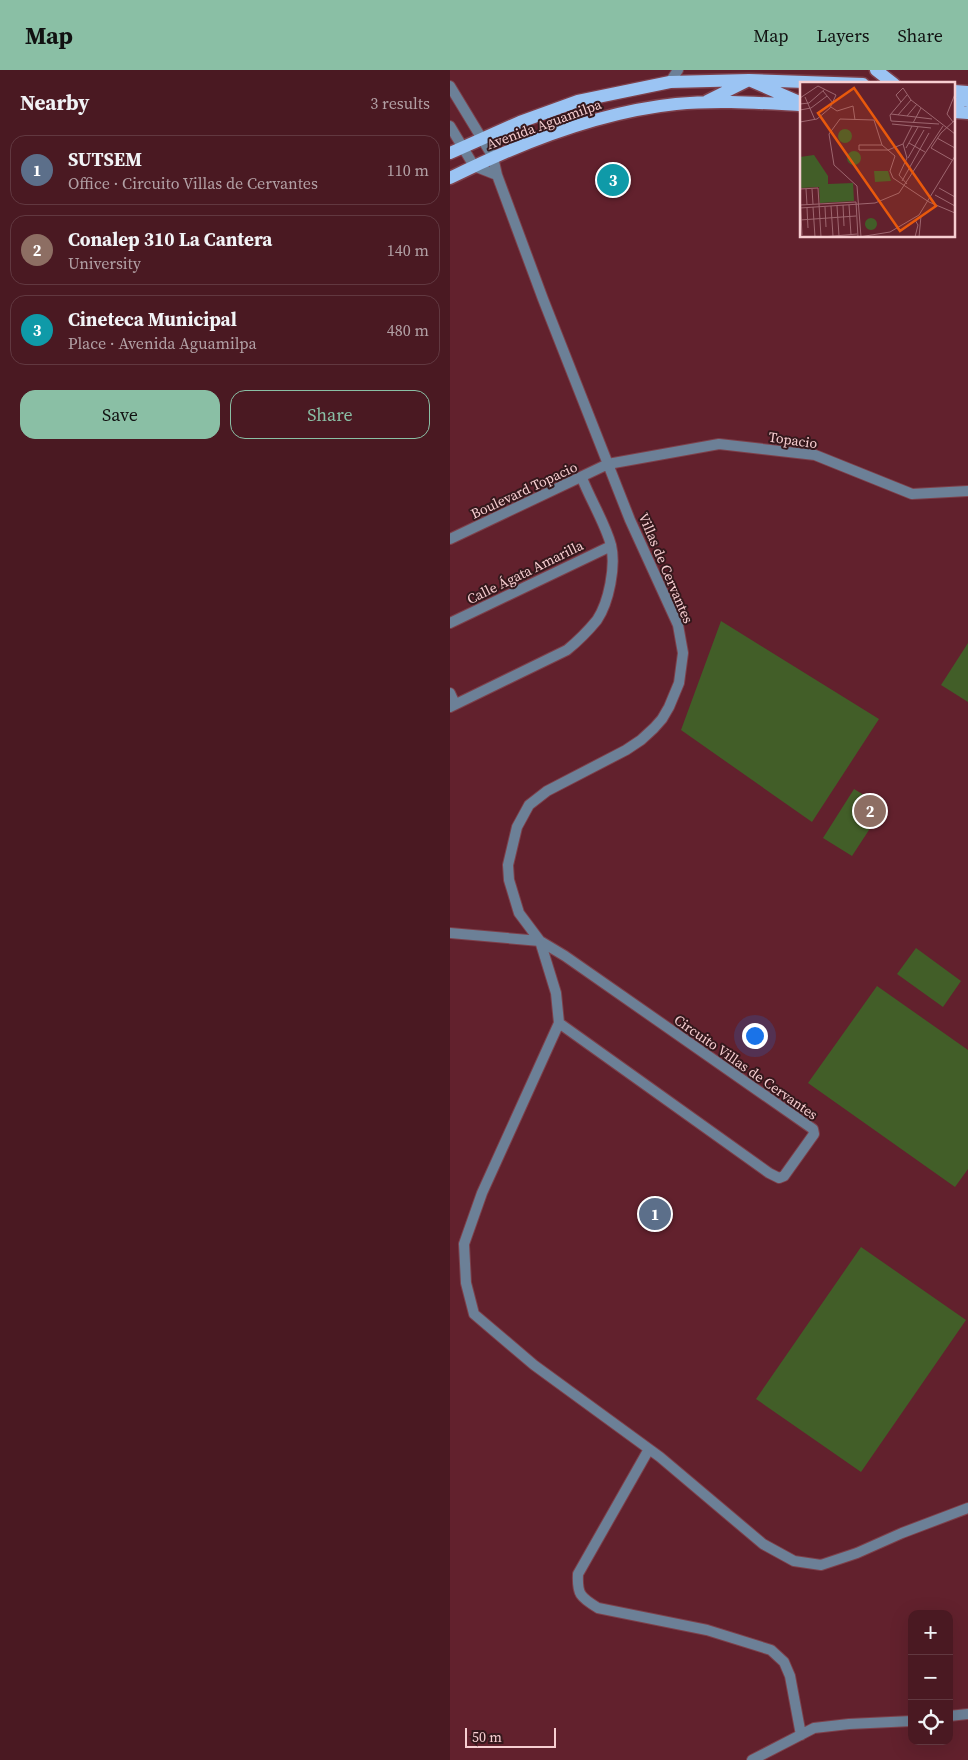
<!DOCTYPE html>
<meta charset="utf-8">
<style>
:root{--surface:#4a1922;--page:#54262f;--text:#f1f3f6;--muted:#b2a0a5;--line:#613840;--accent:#8abfa5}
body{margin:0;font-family:"Source Serif 4",serif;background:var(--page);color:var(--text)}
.controls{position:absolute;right:15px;bottom:15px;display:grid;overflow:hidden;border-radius:10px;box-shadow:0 5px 20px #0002}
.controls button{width:45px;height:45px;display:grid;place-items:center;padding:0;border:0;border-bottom:1px solid var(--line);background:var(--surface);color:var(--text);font:25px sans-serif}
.scale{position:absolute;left:15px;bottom:12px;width:91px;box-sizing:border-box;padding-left:5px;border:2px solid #f7ced1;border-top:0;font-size:14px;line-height:18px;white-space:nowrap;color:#f7ced1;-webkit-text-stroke:4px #35181c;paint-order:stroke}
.you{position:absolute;left:304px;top:965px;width:18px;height:18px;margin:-12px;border:4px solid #fff;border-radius:50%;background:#1a73e8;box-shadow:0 0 0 8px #1a73e833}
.badge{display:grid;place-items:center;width:32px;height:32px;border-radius:50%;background:var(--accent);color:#fff;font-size:16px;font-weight:700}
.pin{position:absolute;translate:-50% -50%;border:2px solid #fff;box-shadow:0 1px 5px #0006}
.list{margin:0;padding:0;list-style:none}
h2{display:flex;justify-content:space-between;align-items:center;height:65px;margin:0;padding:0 20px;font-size:21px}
h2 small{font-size:16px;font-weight:400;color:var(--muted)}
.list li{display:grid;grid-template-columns:32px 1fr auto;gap:15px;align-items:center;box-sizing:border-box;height:70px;margin:0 10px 10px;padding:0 10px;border:1px solid var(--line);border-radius:15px}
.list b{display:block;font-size:19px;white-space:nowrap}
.list p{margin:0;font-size:16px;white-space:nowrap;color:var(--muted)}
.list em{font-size:16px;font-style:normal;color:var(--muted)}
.actions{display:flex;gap:10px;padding:15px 20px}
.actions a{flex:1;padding:11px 0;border:1px solid var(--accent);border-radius:15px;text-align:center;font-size:18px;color:var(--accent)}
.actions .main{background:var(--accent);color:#111}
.icon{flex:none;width:28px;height:28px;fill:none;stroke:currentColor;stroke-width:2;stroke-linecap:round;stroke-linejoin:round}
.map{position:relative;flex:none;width:518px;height:1690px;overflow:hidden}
header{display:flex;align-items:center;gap:30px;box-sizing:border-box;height:70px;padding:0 25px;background:var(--accent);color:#111}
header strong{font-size:24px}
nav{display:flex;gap:28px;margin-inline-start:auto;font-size:18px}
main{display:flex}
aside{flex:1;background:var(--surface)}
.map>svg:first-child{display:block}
.green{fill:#425e28}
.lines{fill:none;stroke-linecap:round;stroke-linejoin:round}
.minor-casing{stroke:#7d404b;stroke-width:12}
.tertiary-casing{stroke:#7d404b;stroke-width:12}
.primary-casing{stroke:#7d404b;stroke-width:15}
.minor{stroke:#6c8097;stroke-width:10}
.tertiary{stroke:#6c8097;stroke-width:10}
.primary{stroke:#9bc4f3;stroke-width:12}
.labels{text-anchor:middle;stroke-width:4;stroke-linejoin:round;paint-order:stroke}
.street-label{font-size:14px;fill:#f7ced1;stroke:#35181c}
.inset-road{fill:none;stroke:#9e666f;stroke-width:1}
.view{fill:#e8590c;fill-opacity:0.15;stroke:#e8590c;stroke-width:2.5}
.inset-edge{fill:none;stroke:#f7ced1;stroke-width:2.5}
</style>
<header>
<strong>Map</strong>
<nav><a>Map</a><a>Layers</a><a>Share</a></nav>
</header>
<main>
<aside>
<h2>Nearby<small>3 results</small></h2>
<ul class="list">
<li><span class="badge" style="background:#5c6f8a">1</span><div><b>SUTSEM</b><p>Office · Circuito Villas de Cervantes</p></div><em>110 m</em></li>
<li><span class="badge" style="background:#8d6e63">2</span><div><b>Conalep 310 La Cantera</b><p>University</p></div><em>140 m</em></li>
<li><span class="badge" style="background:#0f9aa8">3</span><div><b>Cineteca Municipal</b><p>Place · Avenida Aguamilpa</p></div><em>480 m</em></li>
</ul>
<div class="actions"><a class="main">Save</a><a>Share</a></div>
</aside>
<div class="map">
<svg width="518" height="1690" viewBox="0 0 518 1690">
<rect width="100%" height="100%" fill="#62212d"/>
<path class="green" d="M271 551 429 649 362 752 231 660Z
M518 573V632L491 615Z
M404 719 434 737 402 786 373 768Z
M466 878 511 911 493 937 447 904Z
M427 916 518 980V1099L505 1117 358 1013Z
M411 1177 516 1250 411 1402 306 1329Z"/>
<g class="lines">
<defs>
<path id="minor" d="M220 12 228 0
M43 87 47 105 93 229 180 450 228 555 233 583 229 613 219 637 212 649 204 658 191 670 176 680 97 721 79 735 67 757 58 795 59 810 69 843 90 871 106 923 109 953 32 1123 14 1174 16 1213 24 1244 84 1295 210 1387 313 1474 344 1491 371 1495 407 1483 452 1463 518 1438
M24 96 47 105
M0 469 158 394 269 374 365 385 462 424 518 421
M0 553 161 476
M0 623 5 634
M0 637 117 580C128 571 138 561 147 550 159 532 166 496 161 475 155 453 140 429 132 408
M0 863 90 871 115 886 363 1059 364 1064 334 1106 329 1108 319 1103 109 953
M199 1379 128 1504C127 1524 130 1527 148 1538L257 1560 321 1580 334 1592 340 1606 351 1665
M499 1646 518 1644
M302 1690 364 1658 399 1654 462 1651"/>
<path id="tertiary" d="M0 16 43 87
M0 56 24 96"/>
<path id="primary" d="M426 0 444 14
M504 21 518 22
M257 31 299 10 347 31
M504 35 514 30 518 31
M504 42 518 43
M0 83 70 52 128 31 220 12 299 10 413 14
M0 108C70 73 148 42 226 34 268 30 310 33 352 35"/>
</defs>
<use href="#minor" class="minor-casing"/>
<use href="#tertiary" class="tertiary-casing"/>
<use href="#primary" class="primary-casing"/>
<use href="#minor" class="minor"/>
<use href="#tertiary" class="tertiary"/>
<use href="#primary" class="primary"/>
</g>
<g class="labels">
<g class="street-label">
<text transform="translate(94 54) rotate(-20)" y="5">Avenida Aguamilpa</text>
<text transform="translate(343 370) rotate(8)" y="5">Topacio</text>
<text transform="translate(74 420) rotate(-25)" y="5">Boulevard Topacio</text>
<text transform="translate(216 498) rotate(67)" y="5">Villas de Cervantes</text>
<text transform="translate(75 502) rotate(-26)" y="5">Calle Ágata Amarilla</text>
<text transform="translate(296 997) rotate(35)" y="5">Circuito Villas de Cervantes</text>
</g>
</g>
<g transform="translate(350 12)">
<rect width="155" height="155" fill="#62212d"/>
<path d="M38 54a7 7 0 1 1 14 0a7 7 0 1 1-14 0ZM47 76a7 7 0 1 1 14 0a7 7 0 1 1-14 0ZM14 73 28 94V102L53 101 54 119 20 121 19 105 1 106 0 75ZM74 89H88L91 99 75 100ZM65 142a6 6 0 1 1 12 0a6 6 0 1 1-12 0Z" fill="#425e28"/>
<path class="inset-road" d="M23 9 33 21M107 13 90 33 91 39 139 42M5 15 15 38M0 16 18 4 36 13 30 26 17 37 0 40M101 20 96 13 103 6 111 18 155 52M0 22 9 21 25 7M31 25 37 29 53 24 55 38M0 28 11 26 27 14M91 32 132 37M98 33 111 18M107 34 117 22M153 40 147 32 155 12M113 41 121 26M92 42 131 46M137 56 155 66M109 61 125 70M103 62 107 76 99 93 107 102M103 62 112 44M82 63 95 74 90 89 93 96 129 120 155 131M82 63H59V68H88L103 62M106 66 118 45M131 66 141 51 155 38M131 66 152 78M108 76 124 48M102 99 129 51M139 106 155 115M0 107 18 106 21 155M6 107 7 123M12 107 13 122M0 111 2 153M135 113 155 124M0 123 56 120 58 155M43 123 44 144M49 123 51 153M31 124 33 154M37 124 39 154M13 125 15 155M25 125 26 145M0 126 75 121 99 111 143 44M7 126 8 146M0 138 56 134M22 155 57 152M59 155 90 150 119 133 155 74M61 155 57 104 34 83 29 52 40 37 74 38 82 63M115 155 118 143 115 138M119 155 121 134"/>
<path class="view" d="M54 6 136 124 100 149 18 31Z"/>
<rect width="155" height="155" class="inset-edge"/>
</g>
</svg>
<div class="controls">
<button>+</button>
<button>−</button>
<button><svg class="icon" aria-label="locate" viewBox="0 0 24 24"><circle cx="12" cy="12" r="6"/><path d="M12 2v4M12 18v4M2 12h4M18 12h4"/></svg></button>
</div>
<div class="scale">50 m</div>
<div class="you"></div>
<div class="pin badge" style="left:205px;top:1144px;background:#5c6f8a">1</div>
<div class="pin badge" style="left:420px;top:741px;background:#8d6e63">2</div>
<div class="pin badge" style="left:163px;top:110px;background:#0f9aa8">3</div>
</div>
</main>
